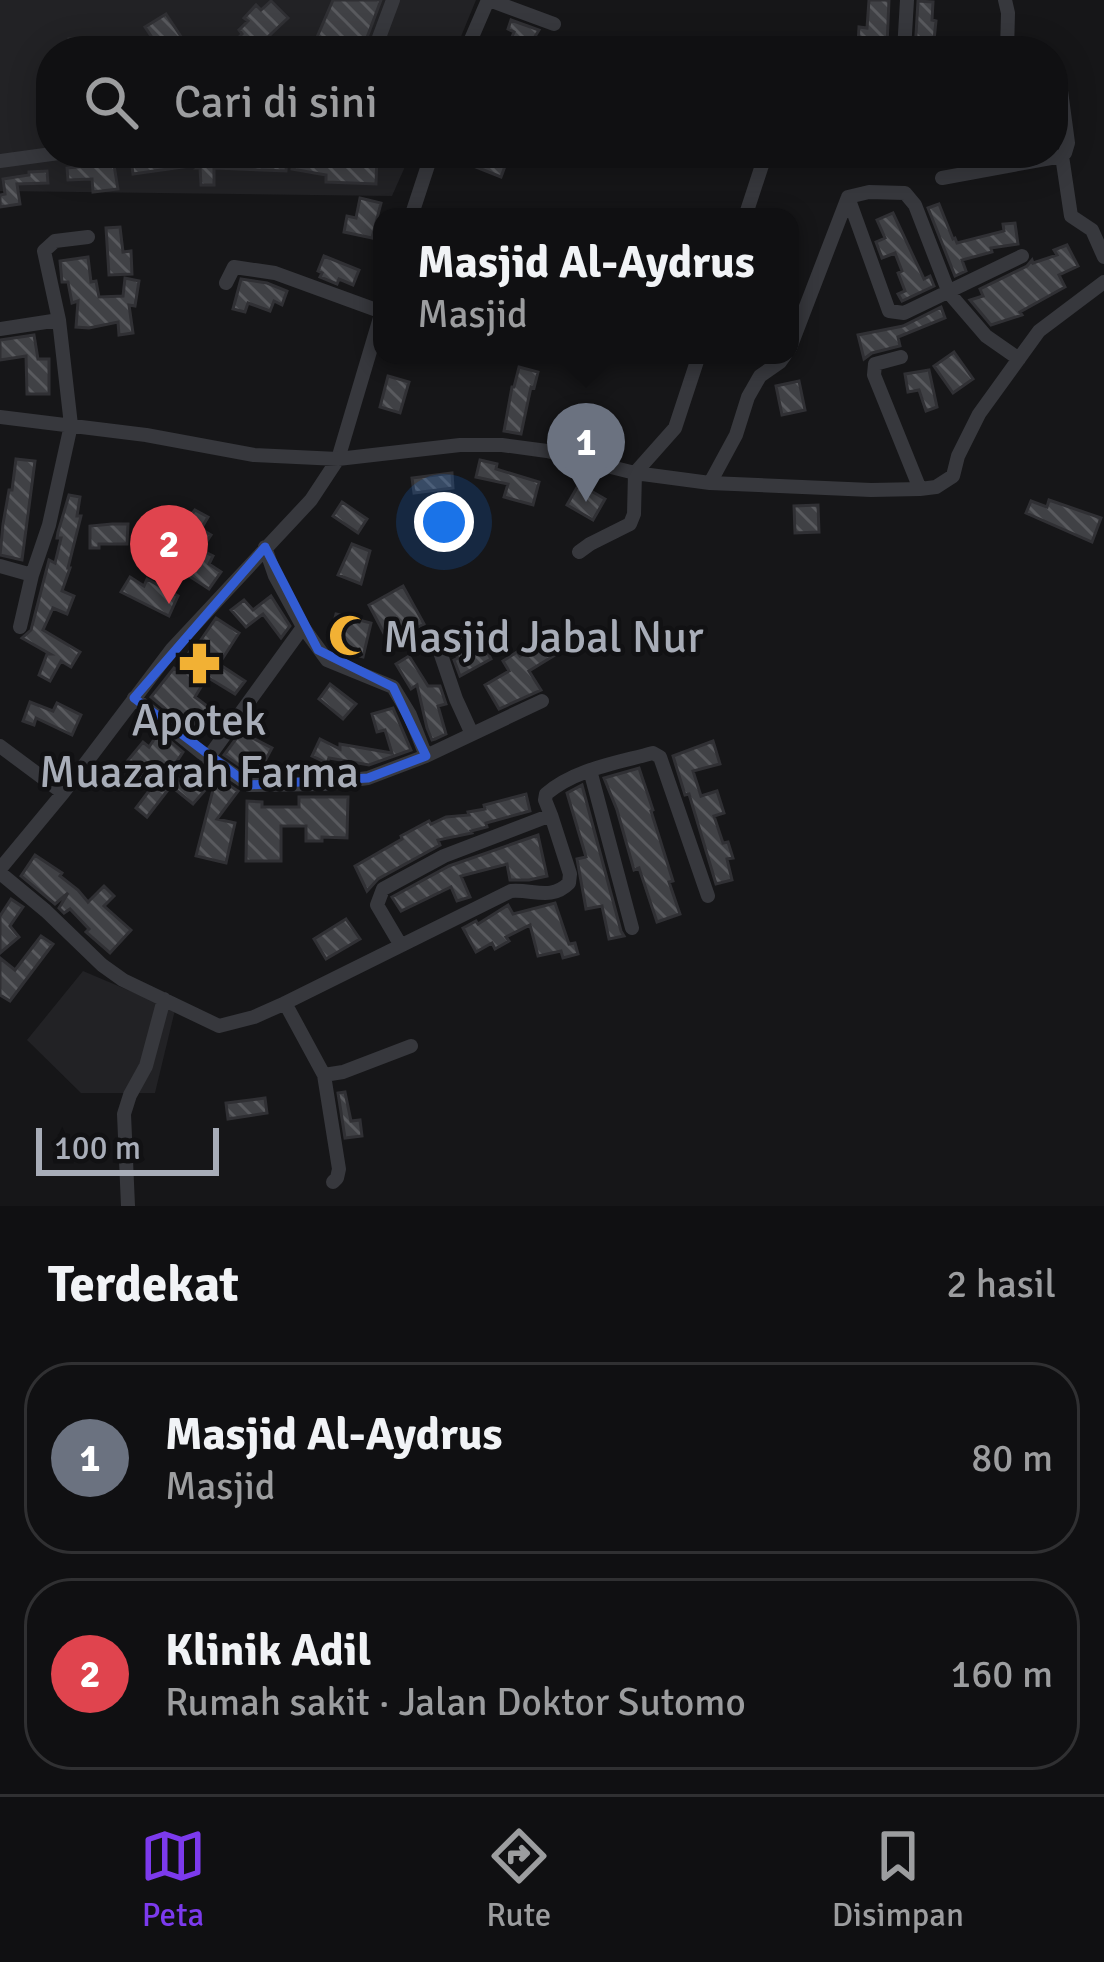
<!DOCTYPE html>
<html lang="id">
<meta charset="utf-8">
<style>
:root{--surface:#101012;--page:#19191b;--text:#f1f3f6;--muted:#9c9d9f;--line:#303032;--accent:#7c3aed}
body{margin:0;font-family:Signika,sans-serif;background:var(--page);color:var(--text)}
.scale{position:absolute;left:36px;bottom:30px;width:183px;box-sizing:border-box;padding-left:12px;border:6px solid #a8adb8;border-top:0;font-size:33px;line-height:42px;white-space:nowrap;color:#a8adb8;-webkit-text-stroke:9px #111113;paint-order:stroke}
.you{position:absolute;left:444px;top:522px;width:42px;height:42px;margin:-30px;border:9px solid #fff;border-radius:50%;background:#1a73e8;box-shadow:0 0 0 18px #1a73e833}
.badge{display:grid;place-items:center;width:78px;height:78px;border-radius:50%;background:var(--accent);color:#fff;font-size:39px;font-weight:700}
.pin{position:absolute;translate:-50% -99px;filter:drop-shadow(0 3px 6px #0008)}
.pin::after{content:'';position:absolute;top:63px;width:42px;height:36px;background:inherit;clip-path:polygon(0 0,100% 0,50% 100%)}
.popup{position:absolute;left:373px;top:208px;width:426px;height:156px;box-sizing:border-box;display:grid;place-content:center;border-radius:24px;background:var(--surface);filter:drop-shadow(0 3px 9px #0005);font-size:39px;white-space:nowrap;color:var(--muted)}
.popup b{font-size:45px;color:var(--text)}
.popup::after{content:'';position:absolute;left:50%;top:100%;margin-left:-24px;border:24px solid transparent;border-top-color:var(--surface)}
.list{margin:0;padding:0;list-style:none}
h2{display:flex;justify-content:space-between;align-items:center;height:156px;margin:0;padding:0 48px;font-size:51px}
h2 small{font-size:39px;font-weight:400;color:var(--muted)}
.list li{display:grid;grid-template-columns:78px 1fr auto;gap:36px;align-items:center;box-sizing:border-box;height:192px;margin:0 24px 24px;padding:0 24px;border:3px solid var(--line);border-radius:48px}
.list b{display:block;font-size:45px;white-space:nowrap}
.list p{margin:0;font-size:39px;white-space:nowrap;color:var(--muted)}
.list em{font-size:39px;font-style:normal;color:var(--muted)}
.icon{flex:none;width:66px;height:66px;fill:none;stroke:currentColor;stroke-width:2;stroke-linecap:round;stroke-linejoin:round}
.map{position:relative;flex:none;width:1104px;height:1206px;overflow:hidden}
.search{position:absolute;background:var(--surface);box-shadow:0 6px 30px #0003;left:36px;right:36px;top:36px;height:132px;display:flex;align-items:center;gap:30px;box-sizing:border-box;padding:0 42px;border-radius:48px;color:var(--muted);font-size:45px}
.sheet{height:588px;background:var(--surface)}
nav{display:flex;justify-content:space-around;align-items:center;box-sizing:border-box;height:168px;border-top:3px solid var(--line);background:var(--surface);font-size:33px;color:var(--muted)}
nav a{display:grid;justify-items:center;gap:6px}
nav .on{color:var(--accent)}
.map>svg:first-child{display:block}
.built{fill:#222225}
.building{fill:url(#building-back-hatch);stroke:#303034;stroke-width:3}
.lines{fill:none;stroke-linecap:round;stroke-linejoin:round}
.minor{stroke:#37383d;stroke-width:14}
.marked{fill:none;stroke:#325cd3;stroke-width:9;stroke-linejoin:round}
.labels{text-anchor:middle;stroke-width:9;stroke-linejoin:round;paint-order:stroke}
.poi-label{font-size:45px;fill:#a8adb8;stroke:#111113;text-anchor:start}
</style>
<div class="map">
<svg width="1104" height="1206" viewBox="0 0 1104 1206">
<defs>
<pattern id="building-back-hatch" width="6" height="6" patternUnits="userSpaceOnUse" patternTransform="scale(3)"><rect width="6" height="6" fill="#404145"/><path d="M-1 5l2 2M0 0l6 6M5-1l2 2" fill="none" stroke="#595a5e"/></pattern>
</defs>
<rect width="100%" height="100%" fill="#161618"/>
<path class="built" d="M0 0H476L455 51H51V153H411L392 196 0 191Z
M83 971 175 1010 155 1093H81L27 1040Z"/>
<path class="building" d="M333 0H381L362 51H311Z
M869 0H889L887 46 858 44 859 27 867 28Z
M271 1 288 18 253 51H226L242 34 239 30 248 21 244 18 256 5 261 10Z
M918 1 933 2 932 20 936 21 934 40H938V51H915Z
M166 14 184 41 170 51H161L145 27Z
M511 20 539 30 526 51H506L514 32 508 29Z
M69 39H108V51H69Z
M96 153H112L118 189 93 192 92 179 68 180 67 168 97 165Z
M183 153H236L237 156 287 161 286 171 214 168V185H201L200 168H198L204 164 133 174 131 159Z
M510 153 501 177 471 165 472 161 454 154Z
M327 155 377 156 376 184 326 182V175L292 169 294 157 327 163Z
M47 171 48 183 17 184 20 204 0 207V195L5 194 3 179 29 175V172Z
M360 198 381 203 372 238 344 232 347 216 356 218Z
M939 204 953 239 955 238 957 243 1004 231 1003 224 1015 223 1018 244 991 248 992 252 962 260 966 271 955 276 928 208Z
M893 213 924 279 930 276 934 286 902 301 898 294 905 291 898 273 902 271 895 253 882 258 876 242 885 238 877 220Z
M120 227 123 252 131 251 132 274 109 275 106 228Z
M1067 245 1078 266 1059 275 1065 287 1020 312 1022 315 991 325 970 300 983 296 980 289 1027 266 1032 260 1033 263 1057 255 1054 250Z
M324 256 359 270 353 285 339 279 337 284 320 277 322 273 318 271Z
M88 257 91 282 96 281 99 297 123 296 125 278 139 281 135 306 129 305 133 333 119 335 118 322 89 328 76 327 78 301 72 303 68 282H62L60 261Z
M241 279 267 283 287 291 282 305 274 301 270 311 248 303 245 312 233 309Z
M941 307 945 318 898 337 900 346 872 353 864 359 858 335 903 326Z
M34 335 38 359H49V394H27L26 356 0 360V340Z
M954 352 973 379 953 393 934 366Z
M519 367 538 372 534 388 531 387 521 434 504 431 512 387H514Z
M929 370 937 407 926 411 919 390 908 392 905 374Z
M388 376 409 382 400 413 380 407Z
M799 381 805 410 782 415 776 386Z
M16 459 35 461 22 560 0 555 3 524 9 490H12Z
M480 460 497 464 496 469 539 482 533 505 504 497 508 484 476 477Z
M452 473 453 488 414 493 412 478Z
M579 484 605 499 593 520 567 505Z
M69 495 80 497 77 516H81L68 568H70L62 591 74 596 67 614 53 608 43 630 80 652 71 667 61 661 50 681 39 675 47 654H50L22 638 31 630 49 560 55 563 61 538H57L58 532Z
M1049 500 1101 518 1092 542 1026 513 1031 501 1047 507Z
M342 502 367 519 358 533 333 516Z
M818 505 819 532 795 533 794 506Z
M195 510 208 517 201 529 211 535 201 550 213 556 209 564 221 572 209 589 154 553 169 532 174 536Z
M112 524H128L127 544H99V548H90V526Z
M352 544 370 551 361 584 338 575Z
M130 577 144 586 147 579 178 596 169 616 121 592Z
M403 586 424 624 389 643 369 605Z
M271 596 290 626 281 638 263 614 246 627 231 610 244 600 253 610Z
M336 614 371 623 363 657 334 650 329 643Z
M216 618 239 633 219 664 245 681 235 694 207 677 195 697 223 718 214 730 196 722 194 724 178 712 175 717 151 697 174 668 177 670 194 645 196 647Z
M572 625 581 639 529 671 541 690 499 709 485 685 509 671 503 661 517 652 520 656Z
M461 629 474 649 483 644 491 659 460 676 454 660 458 658 447 638Z
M409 656 428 686H440L446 704 438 706 446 734 435 739 432 740 427 728 417 685 411 689 396 664Z
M330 684 356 704 343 719 319 699Z
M30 702 53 711 57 703 81 715 72 735 36 718 34 725 23 721Z
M393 708 411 750 369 765 329 758 327 763 312 756 320 739 340 749V744L392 753 385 730 377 732 372 714Z
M159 732 183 752 170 772 185 785 199 769 213 781 193 804 171 786 147 817 136 808 152 787 124 765 143 742 149 747Z
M241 732 272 748 258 774H252L224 755Z
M713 741 720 764 693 771 701 796 717 791 724 813 714 816 723 843 728 842 733 858 727 859 732 880 716 884 689 794 685 795 673 756Z
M639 768 653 810 651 811 673 881 669 882 680 914 657 922 639 868 634 870 617 810 604 778Z
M223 781 238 791 217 819 235 823 226 863 196 856 215 782 219 786Z
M582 785 621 931 624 936 609 939 602 906 586 909 577 859 586 857 567 793Z
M526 794 530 811 486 823 487 827 471 831 472 833 438 840 440 845 378 879 367 891 355 866 402 839 401 836 429 821 431 824 446 817 469 815 468 812 485 809 484 805Z
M299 797H348L347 838 322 837V841H306V826H281V861H246L247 801 262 802V807H299Z
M538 835 547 876 529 880H510L507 864 461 876 470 897 457 901 451 887 401 911 392 897 449 866Z
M35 855 62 873 60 876 78 890 88 902 104 886 114 896 104 906 131 930 110 953 86 932 89 929 70 909 64 913 59 908 68 893 55 904 21 876Z
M11 899 23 907 10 926 19 937 0 953V916Z
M555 903 569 944 575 943 578 954 563 958 561 951 538 956 530 925 506 937 509 941 495 949 492 943 476 952 463 928 476 921 478 924 508 905 513 914Z
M346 919 360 939 326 959 314 939Z
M41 936 53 944 10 1001 0 995V958L15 970Z
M345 1092 351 1121 360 1120 362 1136 345 1138 338 1093Z
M265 1098 267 1113 228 1119 226 1103Z"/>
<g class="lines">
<path class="minor" d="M489 0 554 24
M1005 0 1008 13 1007 51
M374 51 393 0
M466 51 488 0
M904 51 907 0
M1059 76 1068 143 1065 153 1062 156 1071 216 1092 230 1104 257
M0 161 59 153
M942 178 1062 156
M848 197 869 192 905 193 915 205 949 293 986 336 1019 359
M411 217 432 153
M745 217 766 153
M226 283 234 267 275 273 382 312
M0 329 59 320
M790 348 848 197 889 311 904 313 1022 256
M901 357 875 364 874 375 920 489
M0 417 146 435 254 455 338 459 460 445H502L547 451 635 473 710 483 871 490 920 489 936 487 953 476 958 456 979 414 1039 331 1104 282
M710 483 736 435 748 397 760 376 780 362 785 355
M579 552 590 544 630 524 634 514 635 473 675 428 699 355
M0 566 32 575
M20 627 32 575 49 525 71 425 59 320 44 251 55 241 88 237
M303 627 327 660 393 687 410 715 426 756
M437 643 456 699 472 734
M134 698 202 753 249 785 323 784 368 778 426 756 542 701
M0 746 63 793
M208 758 303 627 275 576 265 547
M590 770 632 928
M551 815 545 800 546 794C575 769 617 763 653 753L660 757 708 896
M0 869 63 793 172 649 311 500 338 459 382 311
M0 873 46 911 102 965 123 980 219 1026 254 1017 281 1005 511 891C533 889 551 901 569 883L570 874 551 815 444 856 383 889 377 905 400 944
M285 1003 324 1075 343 1072 411 1046
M324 1075 339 1169 337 1178 333 1182
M128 1206 124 1114 130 1095 146 1066 164 999"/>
</g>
<path class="marked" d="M265 547 318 650 393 687 426 756 368 778 249 785 134 698Z"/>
<defs>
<symbol id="mosque-bare" viewBox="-9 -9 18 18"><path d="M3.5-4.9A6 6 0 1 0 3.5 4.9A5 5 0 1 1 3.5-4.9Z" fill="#f2b134" stroke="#111113" stroke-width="2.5" paint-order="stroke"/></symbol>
<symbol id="pharmacy-bare" viewBox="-9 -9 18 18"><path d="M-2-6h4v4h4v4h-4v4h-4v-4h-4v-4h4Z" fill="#f2b134" stroke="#111113" stroke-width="2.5" paint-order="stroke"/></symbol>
</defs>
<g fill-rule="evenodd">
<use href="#mosque-bare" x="320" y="606" width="59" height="59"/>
<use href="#pharmacy-bare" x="170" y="634" width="59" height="59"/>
</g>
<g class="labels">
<g class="poi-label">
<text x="383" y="652">Masjid Jabal Nur</text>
<text x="199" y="735" text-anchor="middle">Apotek<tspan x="199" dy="52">Muazarah Farma</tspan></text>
</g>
</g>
</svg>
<div class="scale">100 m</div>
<div class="you"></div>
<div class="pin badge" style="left:586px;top:502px;background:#6b7280">1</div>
<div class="popup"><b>Masjid Al-Aydrus</b>Masjid</div>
<div class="pin badge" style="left:169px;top:604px;background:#e0444e">2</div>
<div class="search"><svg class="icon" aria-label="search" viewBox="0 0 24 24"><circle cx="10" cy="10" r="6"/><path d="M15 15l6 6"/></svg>Cari di sini</div>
</div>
<section class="sheet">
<h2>Terdekat<small>2 hasil</small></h2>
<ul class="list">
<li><span class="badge" style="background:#6b7280">1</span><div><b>Masjid Al-Aydrus</b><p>Masjid</p></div><em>80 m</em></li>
<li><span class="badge" style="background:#e0444e">2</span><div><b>Klinik Adil</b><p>Rumah sakit · Jalan Doktor Sutomo</p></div><em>160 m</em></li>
</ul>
</section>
<nav>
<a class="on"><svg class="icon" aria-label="map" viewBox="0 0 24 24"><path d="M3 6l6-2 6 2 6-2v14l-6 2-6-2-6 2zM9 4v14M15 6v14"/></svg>Peta</a>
<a><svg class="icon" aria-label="directions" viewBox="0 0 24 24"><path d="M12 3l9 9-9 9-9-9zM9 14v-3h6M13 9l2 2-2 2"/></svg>Rute</a>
<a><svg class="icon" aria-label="saved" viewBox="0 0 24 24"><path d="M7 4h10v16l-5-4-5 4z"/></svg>Disimpan</a>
</nav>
